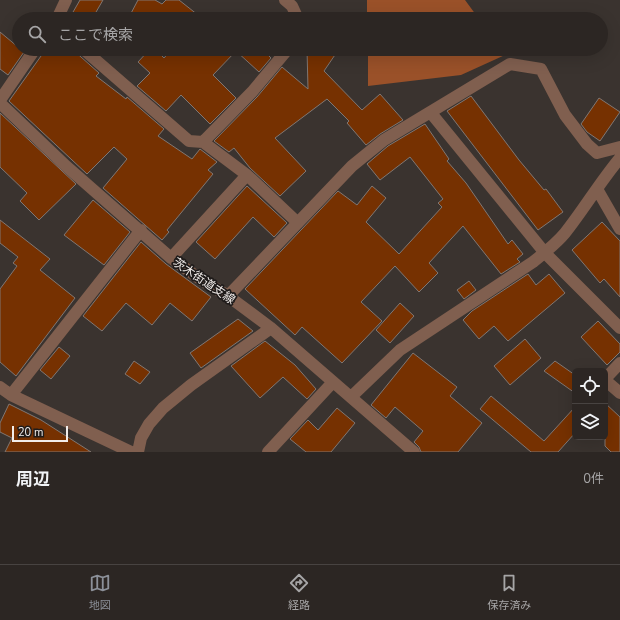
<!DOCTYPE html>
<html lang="ja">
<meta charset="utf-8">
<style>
:root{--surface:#2c2623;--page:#383230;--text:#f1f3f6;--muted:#a6a5a6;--line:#484341;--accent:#8c9099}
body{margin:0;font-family:"Nunito Sans","Noto Sans JP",sans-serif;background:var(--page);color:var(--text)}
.controls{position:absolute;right:12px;bottom:12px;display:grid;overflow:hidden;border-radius:6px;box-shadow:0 4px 16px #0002}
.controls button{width:36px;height:36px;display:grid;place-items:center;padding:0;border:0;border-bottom:1px solid var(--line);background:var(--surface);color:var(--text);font:20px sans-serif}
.scale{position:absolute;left:12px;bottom:10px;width:56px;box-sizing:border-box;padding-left:4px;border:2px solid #f2edea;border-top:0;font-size:11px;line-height:14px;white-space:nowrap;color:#f2edea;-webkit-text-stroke:3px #1f1b1a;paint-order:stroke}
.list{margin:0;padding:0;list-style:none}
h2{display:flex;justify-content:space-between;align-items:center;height:52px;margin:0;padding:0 16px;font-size:17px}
h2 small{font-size:13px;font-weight:400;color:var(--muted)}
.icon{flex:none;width:22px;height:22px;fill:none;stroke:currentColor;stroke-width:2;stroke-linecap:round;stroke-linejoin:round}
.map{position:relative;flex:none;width:620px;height:452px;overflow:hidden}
.search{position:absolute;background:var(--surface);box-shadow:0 4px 16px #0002;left:12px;right:12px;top:12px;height:44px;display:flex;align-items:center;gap:10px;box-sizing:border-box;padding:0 14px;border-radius:22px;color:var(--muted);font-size:15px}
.sheet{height:112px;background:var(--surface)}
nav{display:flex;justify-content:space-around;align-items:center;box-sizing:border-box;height:56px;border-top:1px solid var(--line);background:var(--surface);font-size:11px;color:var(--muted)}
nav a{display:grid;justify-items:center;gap:2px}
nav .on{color:var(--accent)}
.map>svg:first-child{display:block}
.forest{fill:#9a5129}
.building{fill:#763101;stroke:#807773}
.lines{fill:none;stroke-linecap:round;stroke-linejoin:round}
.minor{stroke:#805f4f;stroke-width:12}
.labels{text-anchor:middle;stroke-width:3.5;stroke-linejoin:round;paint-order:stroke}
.street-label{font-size:12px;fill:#f2edea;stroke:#1f1b1a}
</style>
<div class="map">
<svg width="620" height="452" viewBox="0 0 620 452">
<rect width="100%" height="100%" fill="#3a332f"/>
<path class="forest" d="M367 0H465L479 19H367Z
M368 49H501L505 55 461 75 368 86Z"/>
<path class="building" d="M80 0H103L92 19H69Z
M138 0H155L162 4 166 0H179L203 19H128Z
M0 32 24 52 8 75 0 69Z
M46 49H72L99 73 96 76 126 99 127 97 164 129 158 136 192 159 200 149 217 162 208 170 213 174 167 230 169 232 162 240 103 188 127 159 114 147 87 174 9 101Z
M150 49H155L164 58 172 49H275L269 56 271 58 259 72 236 51 213 75 236 98 210 124 181 95 166 111 137 86 150 73 138 62Z
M307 49H339L324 71 362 110 380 94 403 120 380 134 366 145 347 123 349 121 327 99 275 138 306 171 280 196 250 168 234 148 229 152 214 141 257 97 282 67 308 89Z
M471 96 519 160 544 190 546 189 563 212 538 230 447 111Z
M599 98 620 112 600 141 587 132 581 124Z
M0 113 76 184 39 220 20 201 27 193 0 167Z
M425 124 449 159 447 161 466 183 508 244 512 240 523 254 517 259 520 262 501 274 463 226 429 263 438 273 419 292 395 266 361 302 382 321 342 363 302 327 295 335 245 289 338 191 357 205 372 186 386 198 366 222 399 254 442 207 438 203 443 199 410 157 380 180 367 164 388 146Z
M247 186 287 223 274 237 253 217 215 259 196 242Z
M93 200 130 232 104 265 64 235Z
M0 220 50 259 40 270 75 298 16 376 0 362V289L17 266 13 263 18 257 0 243Z
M602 222 620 241V297L604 279 600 283 572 250Z
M141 242 166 264 211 297 192 321 170 303 152 325 126 303 102 331 83 316Z
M528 274 536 285 549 274 565 293 508 341 494 326 479 339 463 320 472 311Z
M469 281 476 290 464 299 457 290Z
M400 303 414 316 390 343 376 330Z
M238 319 253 331 201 368 190 353Z
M598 321 620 344V352L607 365 581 337Z
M525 339 541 358 510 385 494 366Z
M265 341 295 365 316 389 307 399 283 377 260 398 231 366Z
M59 347 70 356 51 379 40 370Z
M413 353 457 387 450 396 482 423 458 452H421L419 447 414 442 423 431 395 407 386 418 371 405Z
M134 361 150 372 140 384 125 374Z
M555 361 575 375V393L544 371Z
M491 396 544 441 575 407V433L558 452H531L480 409Z
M605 403 620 417V452H611L605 446Z
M9 404 41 420 91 452H5L12 438 0 432V423Z
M337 408 355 423 331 452H306L290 439 308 420 318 430Z"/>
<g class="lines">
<path class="minor" d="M285 0 292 6 298 19
M57 19 66 0
M83 49 189 141 203 142 247 175 298 223
M0 100 35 49
M0 103 66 166 171 258 200 279 228 296 271 328 414 452
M431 113 545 253 620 328
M203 142 252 92 288 49
M597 189 620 229
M171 258 247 175
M228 296 352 166 384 140 510 64 541 69 565 115 587 144 597 153 620 147
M605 379 620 363
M605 380 620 393
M0 387 11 395 131 452
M11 395 141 230
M351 397 400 350 533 262C544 253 556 244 565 233 584 209 600 182 620 158
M138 452 141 438 149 424 163 408 191 385 271 328
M268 452 333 382"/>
</g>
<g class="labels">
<g class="street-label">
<text transform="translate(204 281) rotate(34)" y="4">茨木街道支線</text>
</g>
</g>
</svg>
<div class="controls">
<button><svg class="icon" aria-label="locate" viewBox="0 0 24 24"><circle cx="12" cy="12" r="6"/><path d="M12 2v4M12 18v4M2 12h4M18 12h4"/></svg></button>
<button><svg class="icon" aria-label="layers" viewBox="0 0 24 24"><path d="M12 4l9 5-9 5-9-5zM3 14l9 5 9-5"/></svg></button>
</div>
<div class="scale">20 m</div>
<div class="search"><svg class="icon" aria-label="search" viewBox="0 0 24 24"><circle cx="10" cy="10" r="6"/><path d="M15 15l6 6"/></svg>ここで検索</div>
</div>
<section class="sheet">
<h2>周辺<small>0件</small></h2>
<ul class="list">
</ul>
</section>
<nav>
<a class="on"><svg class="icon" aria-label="map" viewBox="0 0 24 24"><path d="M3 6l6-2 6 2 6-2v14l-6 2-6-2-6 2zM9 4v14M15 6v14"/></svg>地図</a>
<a><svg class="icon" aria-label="directions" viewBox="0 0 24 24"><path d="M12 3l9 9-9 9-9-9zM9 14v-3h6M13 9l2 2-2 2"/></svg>経路</a>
<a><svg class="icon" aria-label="saved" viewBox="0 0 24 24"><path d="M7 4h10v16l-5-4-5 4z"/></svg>保存済み</a>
</nav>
